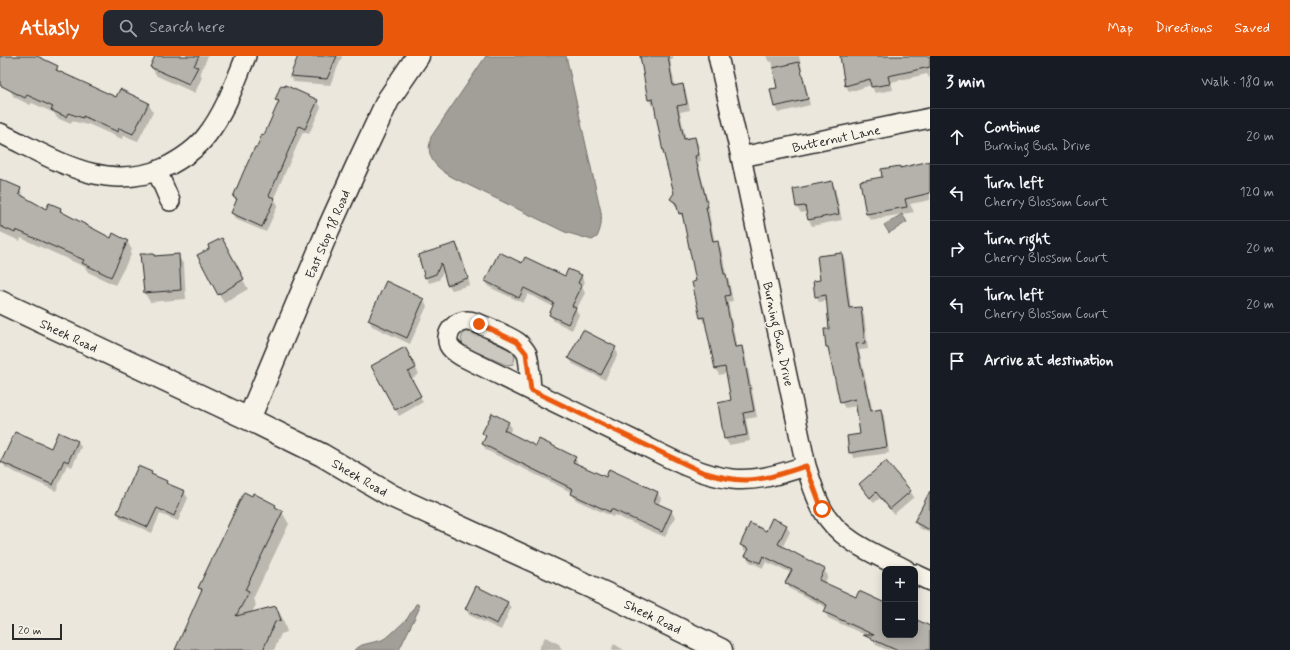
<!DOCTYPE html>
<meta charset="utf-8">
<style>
:root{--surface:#171b24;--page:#242831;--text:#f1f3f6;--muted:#9ea1a6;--line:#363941;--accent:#ea580c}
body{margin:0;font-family:Mynerve,sans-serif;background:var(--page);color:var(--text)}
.controls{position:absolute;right:12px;bottom:12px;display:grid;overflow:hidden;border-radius:8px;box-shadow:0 2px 10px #0003}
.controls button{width:36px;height:36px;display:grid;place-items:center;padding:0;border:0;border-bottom:1px solid var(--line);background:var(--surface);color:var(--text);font:20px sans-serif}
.scale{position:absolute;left:12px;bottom:10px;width:50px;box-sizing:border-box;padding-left:4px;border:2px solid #2b2b2b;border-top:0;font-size:11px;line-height:14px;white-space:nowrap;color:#2b2b2b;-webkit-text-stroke:3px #f7f3e8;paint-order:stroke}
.stop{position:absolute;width:12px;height:12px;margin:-9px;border:3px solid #ea580c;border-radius:50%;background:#fff}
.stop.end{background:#ea580c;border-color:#fff;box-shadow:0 1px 4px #0008}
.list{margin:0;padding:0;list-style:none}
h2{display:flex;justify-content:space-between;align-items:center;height:52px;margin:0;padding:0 16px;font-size:17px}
h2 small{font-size:13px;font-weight:400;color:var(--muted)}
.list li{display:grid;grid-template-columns:26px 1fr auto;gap:12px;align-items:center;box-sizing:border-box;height:56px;padding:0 16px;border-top:1px solid var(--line)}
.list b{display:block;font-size:15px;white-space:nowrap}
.list p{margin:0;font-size:13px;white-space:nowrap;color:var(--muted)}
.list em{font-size:13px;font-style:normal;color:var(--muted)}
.icon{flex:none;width:22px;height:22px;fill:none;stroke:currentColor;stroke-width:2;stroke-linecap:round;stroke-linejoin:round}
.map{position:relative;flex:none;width:930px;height:594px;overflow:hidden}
header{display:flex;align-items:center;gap:24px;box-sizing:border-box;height:56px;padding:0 20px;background:var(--accent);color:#fff}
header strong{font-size:19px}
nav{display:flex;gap:22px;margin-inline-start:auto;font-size:14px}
.search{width:280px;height:36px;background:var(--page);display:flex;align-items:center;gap:10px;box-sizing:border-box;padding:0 14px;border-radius:8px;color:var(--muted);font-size:15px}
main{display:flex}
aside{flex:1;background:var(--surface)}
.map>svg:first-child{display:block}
.green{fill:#cbc8bf;stroke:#7b7a75}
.water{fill:#a29f98;stroke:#72716c}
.shadow{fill:#0003}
.building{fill:#b5b2ab;stroke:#2b2b2b}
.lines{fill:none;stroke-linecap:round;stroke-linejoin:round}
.street-casing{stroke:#2b2b2b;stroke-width:22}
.secondary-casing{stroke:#2b2b2b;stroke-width:25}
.street{stroke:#f7f3e8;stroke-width:19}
.secondary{stroke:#f7f3e8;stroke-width:22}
.route{stroke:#ea580c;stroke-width:5}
.labels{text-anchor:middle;stroke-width:3;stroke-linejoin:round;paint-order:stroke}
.street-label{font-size:13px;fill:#2b2b2b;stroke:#f7f3e8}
</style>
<header>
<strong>Atlasly</strong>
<div class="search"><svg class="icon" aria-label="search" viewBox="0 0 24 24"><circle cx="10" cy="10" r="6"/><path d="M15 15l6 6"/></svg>Search here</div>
<nav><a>Map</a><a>Directions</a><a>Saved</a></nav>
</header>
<main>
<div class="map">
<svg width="930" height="594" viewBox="0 0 930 594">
<rect width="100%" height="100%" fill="#ebe7dd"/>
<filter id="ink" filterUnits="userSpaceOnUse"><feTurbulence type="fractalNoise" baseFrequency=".025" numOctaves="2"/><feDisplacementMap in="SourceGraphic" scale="8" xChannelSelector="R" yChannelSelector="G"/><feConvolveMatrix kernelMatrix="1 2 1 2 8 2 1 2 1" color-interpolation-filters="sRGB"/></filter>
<g filter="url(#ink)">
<path class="green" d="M466 276H473L510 294 514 298 515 302 513 308 506 309 465 291 463 289 461 283 463 278Z"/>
<path class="water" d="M486 0H566L601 156C602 165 601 173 597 181L592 184 565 176 452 121C435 111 425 101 431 81Z
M902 158 907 166 889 177 884 169Z
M416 548H418L419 553 399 594H354L362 589 382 584 390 579 407 563Z"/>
<path class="shadow" d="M0 0H34L57 11 60 17 116 42 148 47 153 56 138 85 124 80 122 83 88 68 87 69 72 65 71 68 57 62 54 57 32 47 30 49 14 41 10 34 0 30Z
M155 0H208L200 18 202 21 195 37 157 20 151 11 156 2Z
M299 0H342V1L330 29 294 26 291 20Z
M639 0H673L674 3H670L675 31 683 29 686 36 690 54 680 56 686 84 694 82 698 88 701 105 698 106 710 157H709L715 187 717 186 721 192 727 222 729 225 733 245 728 246 737 292 741 291 745 297 757 361 746 363 750 385 729 389 725 383 719 347 732 345 727 317 719 319 716 312 706 267H704L701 261 697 226 684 163 680 158 678 151 675 149 671 143 675 138 656 49 652 50 649 44 643 9Z
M766 0H799L810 49 778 57 775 51 778 32 772 5 769 6Z
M841 0H930V23L927 18 891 26 893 34 875 37 871 29 849 36 846 29Z
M276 43 317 45 321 51 309 78 303 76 274 142 278 149 266 176 235 163 232 157 237 146 234 141 264 80 279 48Z
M930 106V144L910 148 914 156 870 164 867 158 883 122 901 113Z
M0 124 20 133 25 142 46 154 61 153 63 158 112 184 127 185 132 194 130 197 131 199 115 229 88 216 85 211 21 182 20 185 0 176Z
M832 126 835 132 842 164 812 170 809 164 807 156 801 157 797 151 794 134Z
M456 188 460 194 470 229 452 234 448 228 444 214 439 224 429 227 426 221Z
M211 193H227L248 233 224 247 219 238Z
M842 198 845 204 851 253 861 252 864 258 868 293 859 294 873 356 881 354 884 360 889 397 854 402 850 396 861 379 857 350 845 352 841 346 830 296 827 291 825 274 830 273 827 245 819 246 816 240 821 225Z
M178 200 184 209 186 243 150 246 144 236 155 201Z
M522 209 565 221 581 220 585 226 582 231 585 237 576 254 579 259 572 274 554 265 550 259 554 251 528 238 523 247 489 231 486 225Z
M386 227 424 244 427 250 410 288 372 270 369 264Z
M615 292 618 298 605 324 573 308 569 302Z
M405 293 419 318 411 323 423 346 399 360 372 310Z
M508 366 512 372 509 377 536 391 575 401 578 408V409L606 422 658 437 661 443 658 449 671 455 675 461 665 481 614 459 613 461 576 444 572 438 573 437 486 394 483 388 486 383 483 377Z
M77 385 81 391 72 411 67 409 56 435 6 412 2 406Z
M138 411 151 417 153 421 166 426 168 429 184 436 188 442 178 465 160 458 152 477 121 463 118 457Z
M860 429 910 435 914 441 894 458 880 442 874 447Z
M930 443V477L919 472 915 466Z
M275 449 278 454 282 456 289 468 253 543 256 549 251 558 276 551 283 563 287 576 281 578 274 594H176L202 536 199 531Z
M786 469 790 476 782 492 824 514 828 520 824 528 857 543 885 551V579H915V565L930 571V594H887L876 589 872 582 828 562 825 556 827 552 790 533 786 527 792 517 766 506 763 512 750 506 746 500 748 496 745 495 741 489 766 476Z
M507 546 511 552 501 574 469 559 466 552Z
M545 581 559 588 562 594H538Z
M614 588 624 594H611Z"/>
<path class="building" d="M0 0H37L58 10 56 14 116 41 120 33 149 47 133 78 119 72 118 76 83 60V62L68 57 66 61 51 54 53 51 27 39 25 42 0 29Z
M155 0H199L194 10 198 11 189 28 150 11Z
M298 0H337L327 23 290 20Z
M640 0H668L673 30 683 28 687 48 677 50 684 83 695 81 699 99 695 100 708 151H706L713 186 718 185 724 218H726L730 239 725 240 735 291 742 290 747 318 754 355 743 357 747 379 724 383 718 347 731 344 725 311 715 313 704 261 700 262 692 226 696 225 682 157 679 158 676 147 670 143 674 137 662 91 653 43 648 44Z
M840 0H930V11L888 20 890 28 871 31 870 23 845 30Z
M799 6 808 43 774 51 770 33 777 32 773 12Z
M281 29 285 31V29L318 44 305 73 299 70 269 140 275 142 262 171 231 157 237 143 233 141 243 117 255 91H257L262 78 264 79 279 45 275 44Z
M930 105V137L905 143 907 151 866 158 860 125 882 121 881 113 900 110V112Z
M0 123 21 132 19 138 46 153 49 147 61 152 60 155 111 182 113 177 128 185 125 189H126L111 221 82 207 84 204 16 174 15 177 0 170Z
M832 125 839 158 808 164 805 150 796 151 793 133Z
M222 182 244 223 218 239 197 199 209 193 208 189Z
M456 187 468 222 447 229 441 207 436 218 425 222 418 199Z
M499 196 522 207 525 201 565 220 568 213 582 219 578 227 582 230 572 250 576 252 568 268 549 259 554 247 524 232 519 242 485 225Z
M842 197 849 252 861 251 865 287 856 288 871 355 881 353 887 391 849 397 847 380 860 378 855 343 840 347 828 291H826L824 273H829L826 239 815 241 813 225 820 224 817 200Z
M140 198H154V200L179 198 181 234 144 237Z
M386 225 424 243 407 282 368 264Z
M583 274 616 291 601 319 568 302Z
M405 291 416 312 408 316 421 340 395 354 371 310Z
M492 357 509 366 504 374 536 390 539 383 576 401 573 406 606 421 609 413 658 436 654 446 672 454 662 476 611 453 610 456 571 438 573 433 482 388 486 380 482 377Z
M15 376 51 392 58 376 78 385 68 406 64 404 53 429 1 406Z
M886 405 911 435 890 453 876 436 870 442 859 428Z
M138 410 152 416 151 418 167 425 166 427 185 435 174 460 157 452 148 471 117 457Z
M930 435V474L914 466Z
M244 436 252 440 253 437 276 449 275 451 283 455 245 534 249 536 236 560 276 550 281 564 275 566 263 594H175L202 533 198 532Z
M772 462 787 469 778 488 825 513 819 524 856 541 859 535 885 547V579H915V563L930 570V594H896L863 579H874L824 556 827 549 785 527 792 514 763 500 760 507 745 500 749 493 740 489 750 467 766 475Z
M476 530 508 546 497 568 465 553Z"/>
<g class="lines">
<defs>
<path id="street" d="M718 0 741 101 806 410C811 425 815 440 822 453 839 485 875 498 905 513
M0 77C53 102 104 138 164 112 180 104 196 94 207 79 225 56 235 27 246 0
M741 101 930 62
M157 115 170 145
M531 334C530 324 530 307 527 298 525 294 520 288 517 286 510 281 476 265 468 265 456 264 444 277 449 289 452 295 458 298 463 301 520 329 576 357 633 384 664 399 697 419 732 423 758 426 782 417 806 410
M915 518 930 525"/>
<path id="secondary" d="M0 246 249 363 322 399 392 440 615 542 721 594
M249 363 328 174 357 110 388 44 418 0"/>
</defs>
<use href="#street" class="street-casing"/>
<use href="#secondary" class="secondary-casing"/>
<use href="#street" class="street"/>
<use href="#secondary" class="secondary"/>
</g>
</g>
<g class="lines" filter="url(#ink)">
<path class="route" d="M479 268 517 286 526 297 531 334 702 416C716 420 730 424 745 424 766 424 787 416 806 410L822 453"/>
</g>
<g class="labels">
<g class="street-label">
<text transform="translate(836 82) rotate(-12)" y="5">Butternut Lane</text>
<text transform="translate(327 178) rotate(-67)" y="5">East Stop 18 Road</text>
<text transform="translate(779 278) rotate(78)" y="5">Burning Bush Drive</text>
<text transform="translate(69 279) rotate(25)" y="5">Sheek Road</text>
<text transform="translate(360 421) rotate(30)" y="5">Sheek Road</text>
<text transform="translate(653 560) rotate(26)" y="5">Sheek Road</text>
</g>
</g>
</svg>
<div class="controls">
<button>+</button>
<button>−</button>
</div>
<div class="scale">20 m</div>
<div class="stop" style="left:822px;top:453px"></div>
<div class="stop end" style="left:479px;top:268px"></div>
</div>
<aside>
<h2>3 min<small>Walk · 180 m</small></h2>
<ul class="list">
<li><svg class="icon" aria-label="ahead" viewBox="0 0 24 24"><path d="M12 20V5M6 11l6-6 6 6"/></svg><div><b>Continue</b><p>Burning Bush Drive</p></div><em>20 m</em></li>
<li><svg class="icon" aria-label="left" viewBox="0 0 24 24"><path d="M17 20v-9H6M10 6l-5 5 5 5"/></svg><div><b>Turn left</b><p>Cherry Blossom Court</p></div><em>120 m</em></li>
<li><svg class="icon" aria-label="right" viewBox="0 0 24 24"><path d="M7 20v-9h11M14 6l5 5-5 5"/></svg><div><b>Turn right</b><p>Cherry Blossom Court</p></div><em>20 m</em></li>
<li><svg class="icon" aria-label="left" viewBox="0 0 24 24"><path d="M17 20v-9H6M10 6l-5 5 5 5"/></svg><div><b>Turn left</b><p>Cherry Blossom Court</p></div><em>20 m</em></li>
<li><svg class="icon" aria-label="arrive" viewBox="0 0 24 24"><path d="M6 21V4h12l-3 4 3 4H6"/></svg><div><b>Arrive at destination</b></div></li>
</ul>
</aside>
</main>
